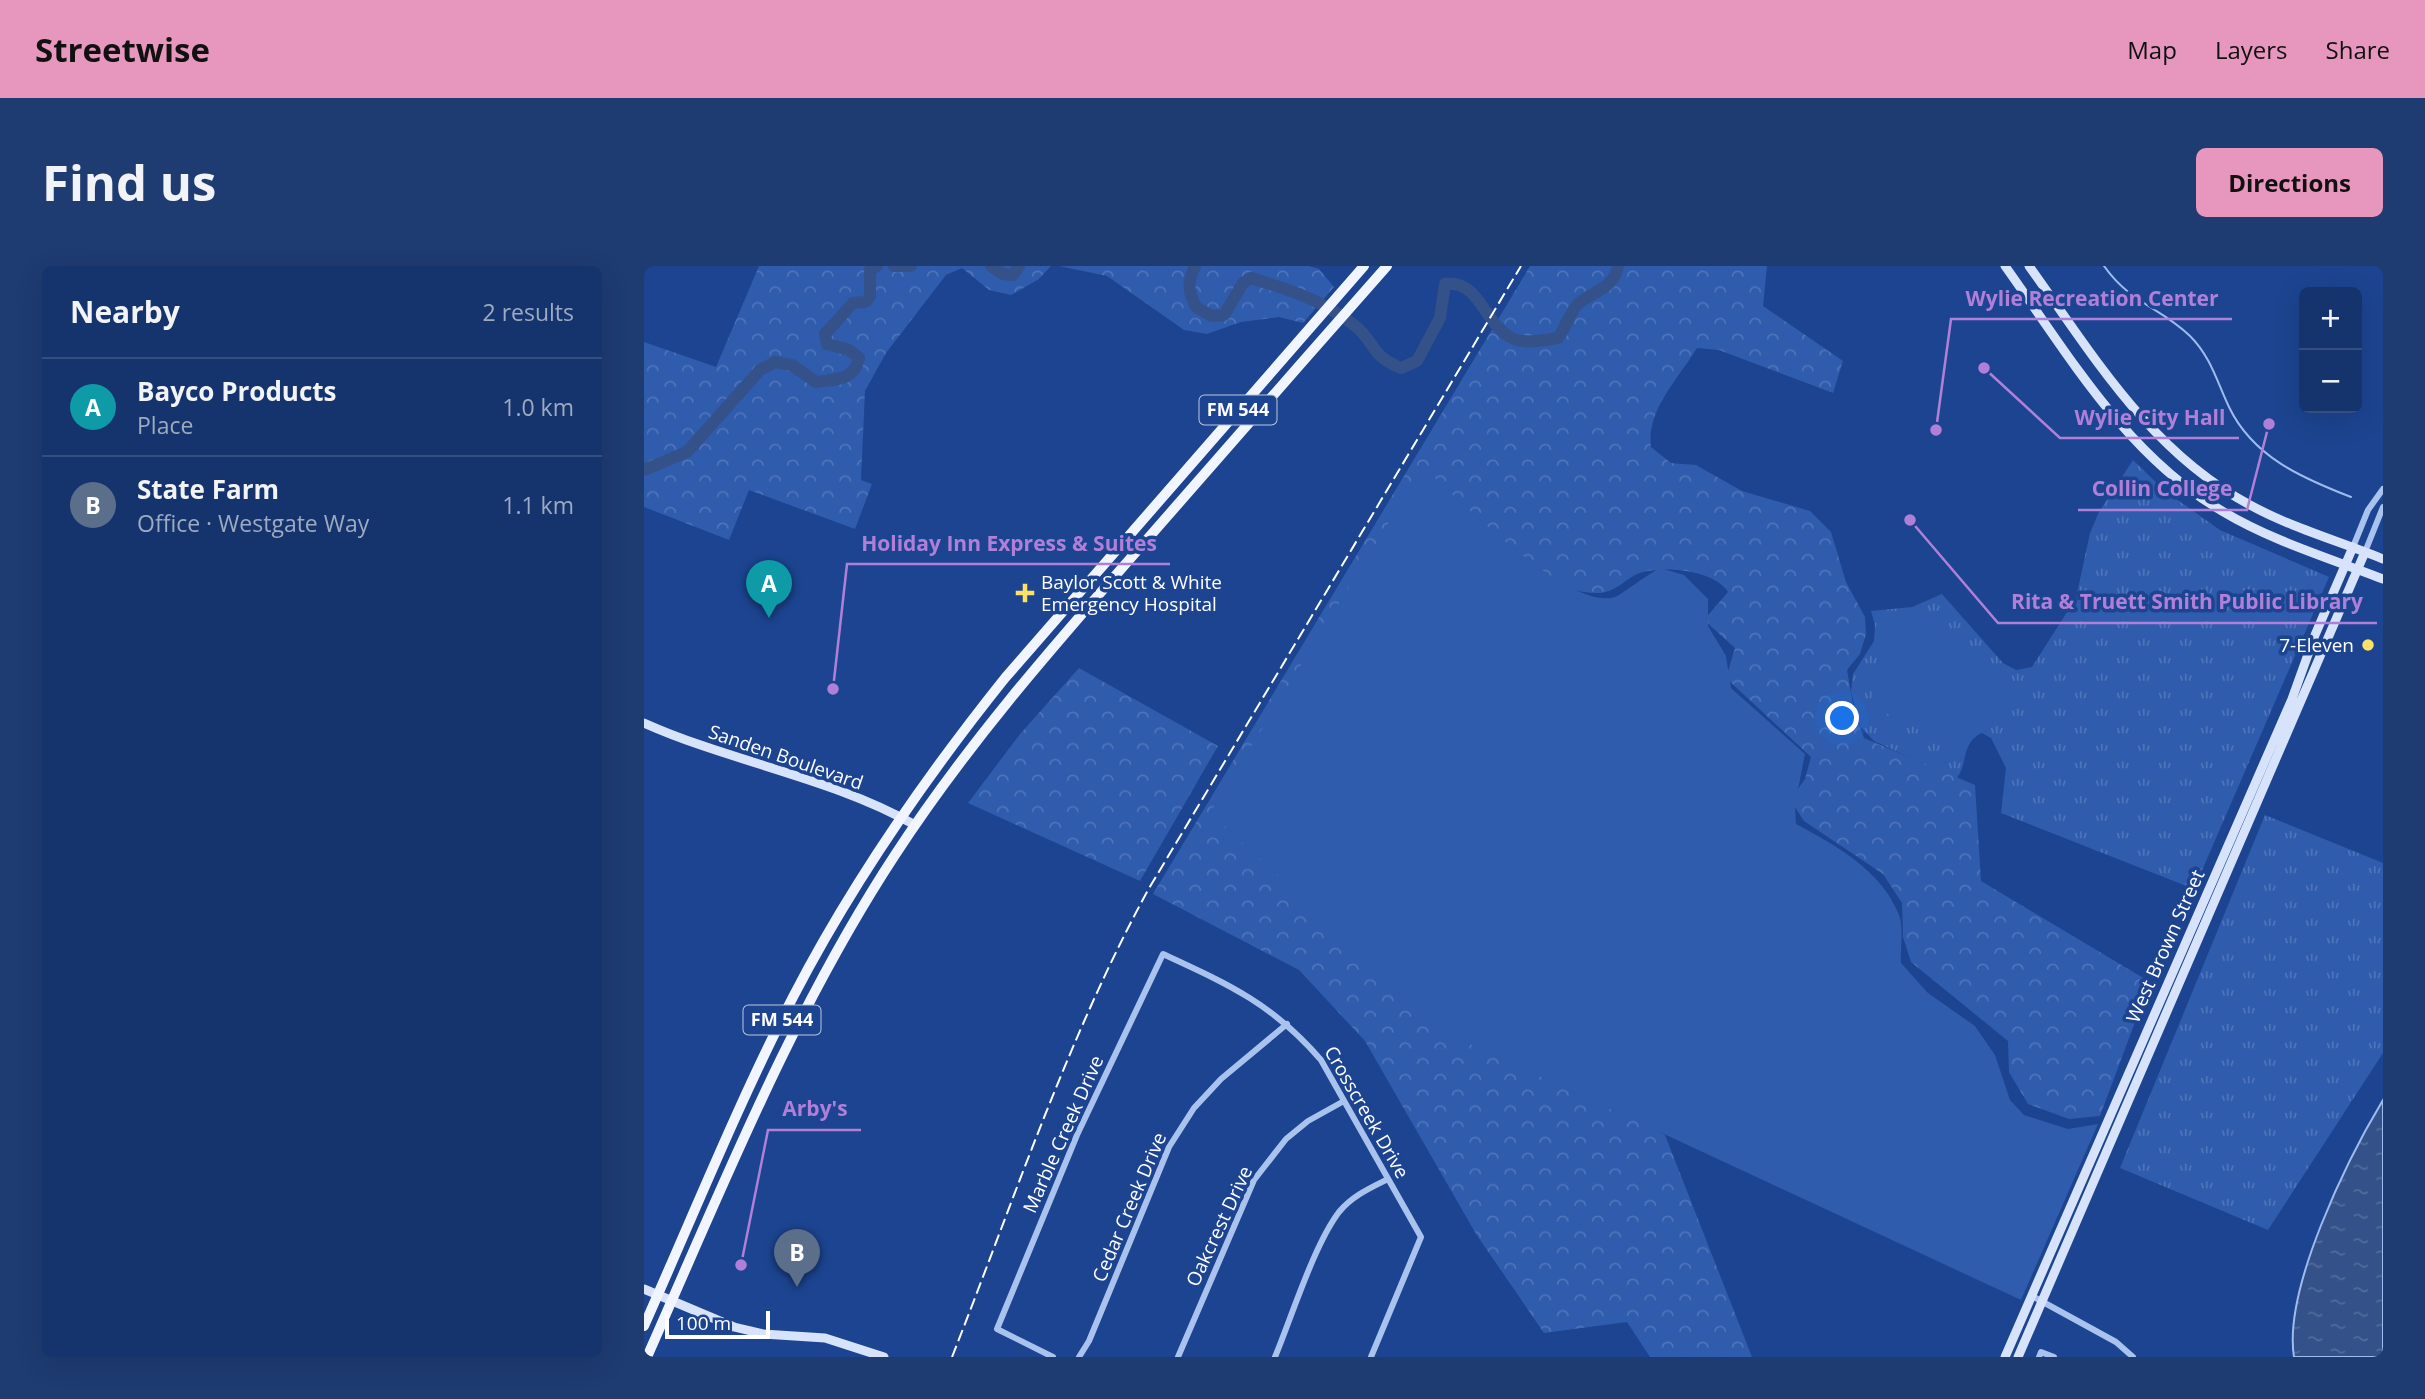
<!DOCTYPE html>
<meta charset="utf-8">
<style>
:root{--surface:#15336c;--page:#1e3b72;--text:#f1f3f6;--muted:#9daac2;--line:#344e7f;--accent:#e797bd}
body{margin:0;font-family:"Open Sans",sans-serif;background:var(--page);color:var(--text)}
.controls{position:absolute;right:21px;top:21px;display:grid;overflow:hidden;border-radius:10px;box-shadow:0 7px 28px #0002}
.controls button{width:63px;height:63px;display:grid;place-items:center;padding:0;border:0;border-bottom:2px solid var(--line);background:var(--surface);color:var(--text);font:35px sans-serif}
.scale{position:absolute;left:21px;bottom:18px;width:105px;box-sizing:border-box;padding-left:7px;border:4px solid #fff;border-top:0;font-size:19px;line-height:24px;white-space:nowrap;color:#fff;-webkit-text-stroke:5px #1c4490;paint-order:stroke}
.you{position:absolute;left:1199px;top:453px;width:24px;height:24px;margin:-18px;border:5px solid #fff;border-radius:50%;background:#1a73e8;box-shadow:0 0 0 10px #1a73e833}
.badge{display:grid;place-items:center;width:46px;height:46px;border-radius:50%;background:var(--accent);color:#fff;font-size:23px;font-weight:700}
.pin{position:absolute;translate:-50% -58px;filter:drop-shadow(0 2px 4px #0008)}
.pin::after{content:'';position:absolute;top:37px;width:24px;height:21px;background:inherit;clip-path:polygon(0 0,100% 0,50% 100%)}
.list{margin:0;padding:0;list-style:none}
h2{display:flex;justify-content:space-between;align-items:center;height:91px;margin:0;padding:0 28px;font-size:30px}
h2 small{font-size:23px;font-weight:400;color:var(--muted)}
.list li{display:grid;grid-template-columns:46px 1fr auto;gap:21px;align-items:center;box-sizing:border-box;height:98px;padding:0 28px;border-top:2px solid var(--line)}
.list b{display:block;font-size:26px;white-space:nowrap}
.list p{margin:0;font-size:23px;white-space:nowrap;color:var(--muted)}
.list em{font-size:23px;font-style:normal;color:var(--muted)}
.map{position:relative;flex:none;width:1739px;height:1091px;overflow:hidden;border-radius:10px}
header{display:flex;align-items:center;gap:42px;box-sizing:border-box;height:98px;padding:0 35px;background:var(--accent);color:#111}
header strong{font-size:33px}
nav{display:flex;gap:38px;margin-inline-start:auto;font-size:24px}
.intro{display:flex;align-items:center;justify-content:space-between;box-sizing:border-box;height:168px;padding:0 42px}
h1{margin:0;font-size:49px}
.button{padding:18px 32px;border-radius:10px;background:var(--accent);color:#111;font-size:24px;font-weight:700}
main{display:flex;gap:42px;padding:0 42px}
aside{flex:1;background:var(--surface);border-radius:10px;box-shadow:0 7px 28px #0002}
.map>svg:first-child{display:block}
.grass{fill:url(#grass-tufts)}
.forest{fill:url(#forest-crowns)}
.park{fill:#2f5cad}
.water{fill:url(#water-ripples);stroke:#9ebcf0;stroke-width:2}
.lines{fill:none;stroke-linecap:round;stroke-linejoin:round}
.stream{stroke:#9ebcf0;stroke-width:2}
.river{stroke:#345189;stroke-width:12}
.street{stroke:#aac3ee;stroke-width:6}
.secondary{stroke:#d7e3fa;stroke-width:9}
.primary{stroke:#f1f5ff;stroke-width:10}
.rail{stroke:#fff;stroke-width:2;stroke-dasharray:12 5;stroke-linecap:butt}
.poi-dot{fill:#fee068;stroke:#1c4490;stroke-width:2.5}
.labels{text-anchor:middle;stroke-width:7;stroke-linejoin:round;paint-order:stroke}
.shield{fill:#1c4490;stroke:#bbc7de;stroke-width:2}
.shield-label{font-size:18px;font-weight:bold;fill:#fff}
.poi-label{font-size:19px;fill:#fff;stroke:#1c4490;text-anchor:start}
.street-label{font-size:19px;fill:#fff;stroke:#1c4490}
.leader{fill:none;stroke:#b080d9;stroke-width:2.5}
.callout-dot{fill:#b080d9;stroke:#1c4490;stroke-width:2.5}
.callout-label{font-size:21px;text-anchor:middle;font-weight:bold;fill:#b080d9;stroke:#1c4490;stroke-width:7;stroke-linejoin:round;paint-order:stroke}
</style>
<header>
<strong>Streetwise</strong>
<nav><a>Map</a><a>Layers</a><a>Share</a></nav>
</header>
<div class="intro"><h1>Find us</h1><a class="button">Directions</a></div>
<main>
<aside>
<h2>Nearby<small>2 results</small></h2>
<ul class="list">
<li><span class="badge" style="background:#0f9aa8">A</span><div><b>Bayco Products</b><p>Place</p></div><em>1.0 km</em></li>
<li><span class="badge" style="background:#5c6f8a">B</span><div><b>State Farm</b><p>Office · Westgate Way</p></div><em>1.1 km</em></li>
</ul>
</aside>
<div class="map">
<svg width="1739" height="1091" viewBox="0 0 1739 1091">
<defs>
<pattern id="grass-tufts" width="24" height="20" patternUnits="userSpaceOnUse" patternTransform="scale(1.75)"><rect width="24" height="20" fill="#2f5cad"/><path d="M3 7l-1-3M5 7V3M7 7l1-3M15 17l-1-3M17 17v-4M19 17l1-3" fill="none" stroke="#4e74b9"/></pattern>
<pattern id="forest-crowns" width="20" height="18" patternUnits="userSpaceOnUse" patternTransform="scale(1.75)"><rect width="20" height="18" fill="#2f5cad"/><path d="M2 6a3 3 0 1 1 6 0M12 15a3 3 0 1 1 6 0" fill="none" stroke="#4e74b9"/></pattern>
<pattern id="water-ripples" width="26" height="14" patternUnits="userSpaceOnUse" patternTransform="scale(1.75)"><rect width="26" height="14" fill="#345189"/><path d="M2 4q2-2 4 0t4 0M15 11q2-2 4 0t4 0" fill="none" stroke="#526b9b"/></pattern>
</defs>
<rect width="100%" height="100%" fill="#1c4490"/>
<path class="grass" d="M1489 194 1521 225 1576 264 1685 311 1550 623 1357 547 1362 502 1347 472 1338 467C1316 477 1325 498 1312 513L1230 475 1216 460 1207 425 1209 408 1230 375 1231 359 1227 345 1268 341 1298 328 1359 397 1372 404 1388 401 1432 332 1446 267 1455 246Z
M1621 549 1739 597V787L1624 964 1476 902Z"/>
<path class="forest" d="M115 0H407L395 13 367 29 345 24 318 2 302 9 242 87 221 125 217 214 228 218 211 263 105 224 85 274 0 241V76L72 101Z
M415 0H665L675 3 690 21 659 57 635 51 597 56 563 68 540 64 463 10Z
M886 0H1123L1119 40 1199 95 1189 127 1075 84 1053 82C1035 112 1002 144 1007 181L1027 197 1052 199 1098 225 1166 245 1187 266 1202 316 1221 351 1222 368 1216 388 1203 404 1210 444 1220 472 1331 519 1337 615 1506 716 1456 850 1425 853 1384 838 1365 806 1364 775 1267 696 1259 671 1258 637 1239 608 1160 555 1146 534 1161 513 1167 491 1082 412 1091 382 1060 354 1084 326C1071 304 1021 300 999 306 983 310 975 325 956 327 937 328 912 319 893 315L940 825 1021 869 1108 1091H1006L983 1056 900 1067 832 968 721 775 655 704 509 628Z
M435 402 574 480 496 615 324 537 376 468Z"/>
<path class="park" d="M779 201C814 232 923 345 971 331 978 328 1004 308 1016 302L1040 309 1064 333V360L1082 390 1087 422 1161 488 1151 539 1152 558C1192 579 1238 605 1255 649 1260 662 1256 683 1257 697L1284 727 1331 760 1351 789 1366 834 1380 849 1424 863 1454 858 1377 1034 811 771 566 547Z
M1266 345 1281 352 1289 370 1307 372 1313 381 1345 395 1362 411 1363 424 1346 464 1297 474 1245 449 1228 435C1226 419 1239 364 1250 352 1255 347 1259 346 1266 345Z"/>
<path class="water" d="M1739 834V1091H1650C1639 1023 1704 892 1739 834Z"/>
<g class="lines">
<path class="stream" d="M1460 0C1487 38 1516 41 1546 70 1567 91 1573 116 1585 141 1609 191 1658 212 1707 231"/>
<path class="river" d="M250 0H267
M347 0 359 8 369 9 375 0
M551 0C543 17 544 25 552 41L568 50 580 49 599 17 607 12C646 24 676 33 710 59 732 76 725 89 757 102L773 95 796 52 801 18C837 13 839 60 870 73 882 78 901 74 914 72 921 63 927 44 934 38 949 25 970 23 974 0
M0 204 43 186 116 104 131 96 148 99 172 116C192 113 210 115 215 92L205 84 183 78 181 68 209 37 222 36 226 30V4L233 0"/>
<path class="street" d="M1709 281 1724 244 1739 223
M1721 286 1739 241
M1388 1030 1472 1076 1489 1091
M409 1091 353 1063 433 869 519 688C584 718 629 738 677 794L777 971 727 1091
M435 1091 445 1075 525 881 550 842 577 813 643 758
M534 1091 610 914 642 873 664 855 700 835
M631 1091C648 1050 670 979 695 946 708 930 726 922 744 913
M1395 1091 1397 1086 1410 1091"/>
<path class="secondary" d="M1361 0C1424 88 1482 189 1578 245 1628 275 1685 292 1739 313
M1385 0C1449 89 1506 186 1606 239 1648 262 1695 275 1739 293
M0 457C87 496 189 512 271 559
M0 1023 90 1061 119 1068 181 1072 240 1091
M1361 1091 1648 433 1671 369 1709 281
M1374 1091 1721 286"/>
<path class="primary" d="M0 1060C49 950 94 838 149 731 208 617 281 512 361 412L720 0
M3 1091C79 920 148 746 251 589 322 480 406 384 492 286 575 191 659 95 743 0"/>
<path class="rail" d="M308 1091C370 934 423 773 504 624L877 0"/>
</g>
<g class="poi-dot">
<path d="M377.5 316.5h7v7h7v7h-7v7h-7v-7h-7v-7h7z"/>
<circle cx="1724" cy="379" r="7"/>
</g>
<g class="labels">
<g class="shield">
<rect x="555.5" y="129.5" width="77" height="29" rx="5"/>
<rect x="99.5" y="739.5" width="77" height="29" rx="5"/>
</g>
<g class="shield-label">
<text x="594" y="150">FM 544</text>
<text x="138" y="760">FM 544</text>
</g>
<g class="poi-label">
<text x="397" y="323">Baylor Scott &amp; White<tspan x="397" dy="22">Emergency Hospital</tspan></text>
<text x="1710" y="386" text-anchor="end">7-Eleven</text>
</g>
<g class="street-label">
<text transform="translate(142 491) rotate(19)" y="7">Sanden Boulevard</text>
<text transform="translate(1521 680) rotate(-66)" y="7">West Brown Street</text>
<text transform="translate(723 846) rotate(60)" y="7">Crosscreek Drive</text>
<text transform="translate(419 868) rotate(-66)" y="7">Marble Creek Drive</text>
<text transform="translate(485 941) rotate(-67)" y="7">Cedar Creek Drive</text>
<text transform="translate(575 960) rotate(-65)" y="7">Oakcrest Drive</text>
</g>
</g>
<path class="leader" d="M1292 164L1307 53H1588M1340 102L1416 172H1595M1625 158L1603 244H1434M189 423L203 298H526M1266 254L1354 357H1733M97 999L124 864H217"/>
<g class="callout-dot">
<circle cx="1292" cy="164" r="7"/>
<circle cx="1340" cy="102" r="7"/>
<circle cx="1625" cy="158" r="7"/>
<circle cx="189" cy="423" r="7"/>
<circle cx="1266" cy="254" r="7"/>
<circle cx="97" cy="999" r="7"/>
</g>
<g class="callout-label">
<text x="1448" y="40">Wylie Recreation Center</text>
<text x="1506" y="159">Wylie City Hall</text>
<text x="1518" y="230">Collin College</text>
<text x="365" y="285">Holiday Inn Express &amp; Suites</text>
<text x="1543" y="343">Rita &amp; Truett Smith Public Library</text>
<text x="171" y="850">Arby's</text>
</g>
</svg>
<div class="controls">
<button>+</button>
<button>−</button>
</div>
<div class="scale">100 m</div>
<div class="you"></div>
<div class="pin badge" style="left:125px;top:352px;background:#0f9aa8">A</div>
<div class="pin badge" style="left:153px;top:1021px;background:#5c6f8a">B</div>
</div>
</main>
